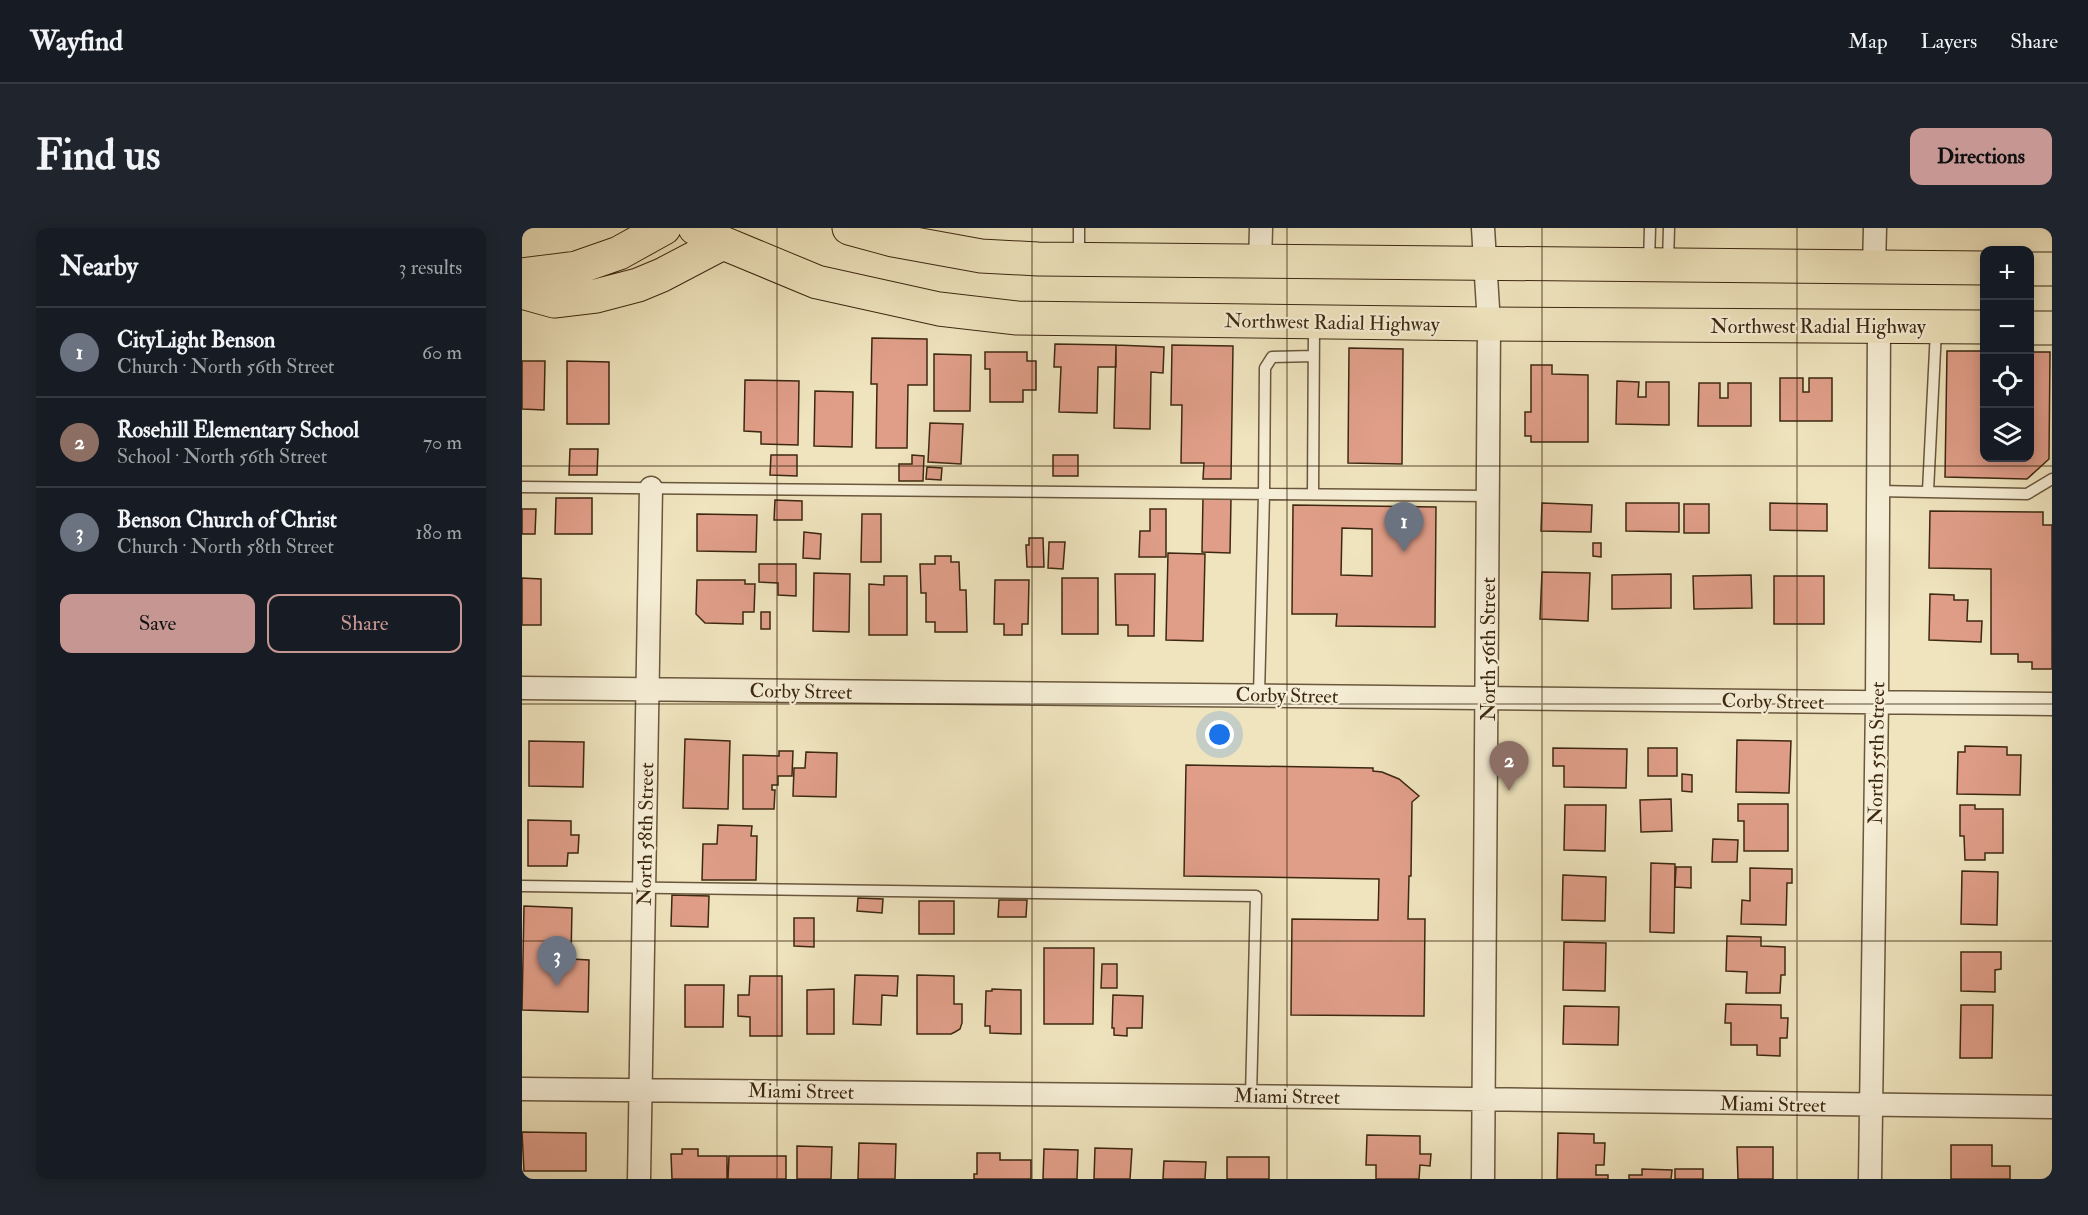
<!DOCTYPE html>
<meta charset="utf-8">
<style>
:root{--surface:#171b24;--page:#20242c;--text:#f1f3f6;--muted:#9ea1a6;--line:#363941;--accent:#c59692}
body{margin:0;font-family:"IM FELL Double Pica",serif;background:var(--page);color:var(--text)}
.controls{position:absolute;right:18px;top:18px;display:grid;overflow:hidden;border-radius:12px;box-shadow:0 3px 15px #0003}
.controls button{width:54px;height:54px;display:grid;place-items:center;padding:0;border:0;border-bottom:2px solid var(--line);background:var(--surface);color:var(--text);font:30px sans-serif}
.you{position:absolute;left:698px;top:507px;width:21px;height:21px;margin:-15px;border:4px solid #fff;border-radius:50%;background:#1a73e8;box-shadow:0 0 0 9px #1a73e833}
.badge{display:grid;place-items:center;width:39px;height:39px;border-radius:50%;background:var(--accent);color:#fff;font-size:20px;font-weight:700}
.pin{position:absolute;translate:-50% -50px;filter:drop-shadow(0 2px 3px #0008)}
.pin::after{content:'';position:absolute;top:32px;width:21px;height:18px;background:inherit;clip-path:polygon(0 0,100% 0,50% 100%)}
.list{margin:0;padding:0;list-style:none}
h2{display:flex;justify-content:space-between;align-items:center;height:78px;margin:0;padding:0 24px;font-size:26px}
h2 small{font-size:20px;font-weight:400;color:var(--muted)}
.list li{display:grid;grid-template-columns:39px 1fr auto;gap:18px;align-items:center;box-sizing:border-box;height:90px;padding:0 24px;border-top:2px solid var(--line)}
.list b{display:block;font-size:22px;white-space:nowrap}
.list p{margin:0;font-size:20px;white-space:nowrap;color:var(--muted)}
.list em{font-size:20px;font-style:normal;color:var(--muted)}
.actions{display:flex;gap:12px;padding:18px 24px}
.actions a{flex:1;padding:14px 0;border:2px solid var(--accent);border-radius:12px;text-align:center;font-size:21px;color:var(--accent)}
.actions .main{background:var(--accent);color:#111}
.icon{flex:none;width:33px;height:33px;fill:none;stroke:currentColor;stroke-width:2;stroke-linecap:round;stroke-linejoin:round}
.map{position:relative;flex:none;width:1530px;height:951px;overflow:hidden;border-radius:12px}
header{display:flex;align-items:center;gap:36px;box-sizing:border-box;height:84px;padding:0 30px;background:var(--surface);border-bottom:2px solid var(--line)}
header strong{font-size:28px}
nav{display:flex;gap:33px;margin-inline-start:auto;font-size:21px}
.intro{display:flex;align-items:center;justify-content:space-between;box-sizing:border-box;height:144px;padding:0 36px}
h1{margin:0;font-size:42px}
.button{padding:15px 27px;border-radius:12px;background:var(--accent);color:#111;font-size:21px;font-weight:700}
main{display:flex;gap:36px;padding:0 36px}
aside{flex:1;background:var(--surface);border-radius:12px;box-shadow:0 3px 15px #0003}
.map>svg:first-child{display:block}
.building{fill:#e09e89;stroke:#3d2811;stroke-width:1.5;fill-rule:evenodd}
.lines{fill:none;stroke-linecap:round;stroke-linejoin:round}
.service-casing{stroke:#6a573c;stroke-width:13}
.minor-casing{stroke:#6a573c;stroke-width:25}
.primary-casing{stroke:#3d2811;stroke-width:35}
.service{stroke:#f5edd5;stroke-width:10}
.minor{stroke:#f5edd5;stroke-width:22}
.primary{stroke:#efe4be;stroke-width:33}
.grid{fill:none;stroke:#3d2811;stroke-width:1.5;stroke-opacity:0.55}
.labels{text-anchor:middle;stroke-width:4.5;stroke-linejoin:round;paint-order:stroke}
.street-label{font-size:20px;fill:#3d2811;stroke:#f5edd5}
</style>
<header>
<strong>Wayfind</strong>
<nav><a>Map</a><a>Layers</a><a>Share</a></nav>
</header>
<div class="intro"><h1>Find us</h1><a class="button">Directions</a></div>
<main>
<aside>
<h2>Nearby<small>3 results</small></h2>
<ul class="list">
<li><span class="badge" style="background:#6b7280">1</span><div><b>CityLight Benson</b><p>Church · North 56th Street</p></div><em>60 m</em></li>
<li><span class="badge" style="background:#8d6e63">2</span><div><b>Rosehill Elementary School</b><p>School · North 56th Street</p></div><em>70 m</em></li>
<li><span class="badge" style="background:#6b7280">3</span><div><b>Benson Church of Christ</b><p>Church · North 58th Street</p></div><em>180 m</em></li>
</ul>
<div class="actions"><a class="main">Save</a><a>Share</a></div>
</aside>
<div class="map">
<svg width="1530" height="951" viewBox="0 0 1530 951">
<rect width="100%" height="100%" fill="#efe4be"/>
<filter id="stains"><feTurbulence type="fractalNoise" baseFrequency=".00333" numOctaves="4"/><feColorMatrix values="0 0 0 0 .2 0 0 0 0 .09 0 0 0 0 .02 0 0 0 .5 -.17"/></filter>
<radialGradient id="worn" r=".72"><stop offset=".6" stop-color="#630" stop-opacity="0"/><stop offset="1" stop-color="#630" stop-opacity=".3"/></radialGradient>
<path class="building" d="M350 110 405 111V157H386L385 220H354L355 156H349Z
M533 116 594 117V139H576L575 185 537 184 539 139H532Z
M594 117 642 119 641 145 629 144 628 201 592 200Z
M650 117 711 118 709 251H681L682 235H659L660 177H649Z
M827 120 881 121 880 236 826 235Z
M1425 123H1462V230H1508V124H1528L1527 231 1505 251 1423 249Z
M463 124H505V133H514V162H501V174H468V141H463Z
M412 126 449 127 448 183H412Z
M0 133H23L22 182 0 181Z
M45 133 87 134V196H45Z
M1009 137H1030V146L1066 147V214H1009V208H1003V184H1009Z
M1258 150H1281V164H1287V150H1310V193H1258Z
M223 152 277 153 276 217 239 216V204L222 203Z
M1095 153 1117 154 1116 169H1124V154H1147V197L1094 196Z
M1177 155H1198V170H1206V155H1229V198H1176Z
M293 163 331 164 330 219 292 218Z
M408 195 441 196 439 236 406 234Z
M48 221H76L75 247H47Z
M249 227H275V248L248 247Z
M390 227 402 228 401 253H377V236H390Z
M531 227H556V248H531Z
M405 239 420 240 419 252 404 251Z
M34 270H70V306H33Z
M681 270 709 271 708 325 680 324Z
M253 272 280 273V292H252Z
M1020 275 1070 277 1069 304 1019 303Z
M1104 275H1157V304L1104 303Z
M1248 275 1305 276V303L1248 302Z
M1162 276H1187V305H1162Z
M771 277 914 279 913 399 814 398 815 386H770ZM820 300 850 301V348L819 347Z
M0 281H14L13 306H0Z
M628 281H644V329H617L618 303H628Z
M1408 283 1521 284V297H1530V441H1510V434H1496V426H1469V341L1407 340Z
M175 286 235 287 234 324 175 323Z
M340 286H359V334H339Z
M282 304 299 306 298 331 281 330Z
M507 310H521L522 339H505L504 317H507Z
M527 314H543L541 341 526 340Z
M1071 315H1079V329L1071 328Z
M646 325 683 326 681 413 644 412Z
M413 328H429V334H437L438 362H444L445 404H413V394H404V365H399L398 336H413Z
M237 336H274V368L256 367V355L237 354Z
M1020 344 1068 345 1066 393 1018 391Z
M292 345 328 346 327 404 291 403Z
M593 346H633L632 408H606V397H594Z
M1149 346V380L1090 381V347Z
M1229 347 1230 380 1172 381 1171 348Z
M362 348H385V407H347V356L362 357Z
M1252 348H1302V396H1252Z
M0 350 19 351V397H0Z
M540 350H576V406H540Z
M175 352H223V356H233L232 384H221V396L183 395 174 386Z
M473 352H507L506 396H500V407H482V396H472Z
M1408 366 1432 367V372H1446L1445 393H1460L1459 414 1407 412Z
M239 384H248V401H239Z
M163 511 208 513 206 581 161 580Z
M1215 512 1269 513 1267 565 1214 564Z
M7 513 62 514 61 559 7 558Z
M1443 518 1485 519V527H1499L1498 567 1435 566 1436 524H1443Z
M1031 520 1105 521 1104 560 1042 559V538H1031Z
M1126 520H1155V548H1126Z
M257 523H271L270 548H256V557H250V562H253L252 581H221V527L257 528Z
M284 524 315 525 314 569 271 568 272 540H283Z
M664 537 851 540V543L860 544 877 551 897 568 890 574 889 648H887L886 691H903L902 788 769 787 770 691 856 692 857 651 662 648Z
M1160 546 1170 547V564L1160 563Z
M1149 571 1150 603 1119 604 1118 572Z
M1216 576H1266V623H1222V593H1216Z
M1043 577H1084L1083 623 1042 622Z
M1438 577H1453V581H1481V625H1463V632H1443L1442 608H1438Z
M6 592 49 593V607H57L56 625H46L45 638H6Z
M196 597 230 598 229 608H235L234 652H180L181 616H195Z
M1191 611 1216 612 1215 634H1190Z
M1129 635 1153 636 1152 705 1128 704Z
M1154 639H1169V660L1153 659Z
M1228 640 1270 641V655H1265L1264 697 1219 696 1220 672 1228 673Z
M1440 643 1476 644 1475 697 1439 696Z
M1041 647 1084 649 1083 693 1040 692Z
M150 667 187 668 186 699 149 698Z
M336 670 361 671 360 685 335 683Z
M477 672H505L504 689H476Z
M397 673H432V706H397Z
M2 678 50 680 49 731 67 732 66 784 0 782Z
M272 690H292V719L272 718Z
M1205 708 1239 709V718L1263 719V747H1259L1258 765H1224L1225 744 1204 743Z
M1042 714 1084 715 1083 763 1041 762Z
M522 720H572L571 796H522Z
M1439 724H1479V741L1473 742V764L1439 763Z
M580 736H595V760H579Z
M333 747 376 748 375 768 360 767 359 797 331 796Z
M395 747 432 748V776H440V795L438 801 433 804 429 806H395Z
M228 748H260V808H228V789L216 788V767H227Z
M163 757H202L201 799H163Z
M312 761V806H285V762Z
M470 761 499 762V806L468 805V798H463L464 763H470Z
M591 767 621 768 620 800H605V808L592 807V800H590Z
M1204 776 1259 777V790H1266L1265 810H1258V828L1235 827V817H1209V795H1203Z
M1439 777H1471L1470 830H1438Z
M1042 778 1097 779 1096 817 1041 816Z
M0 904 64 905V943H2Z
M1036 905 1072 906V915H1083L1082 937H1074V947H1086V951H1035Z
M845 907 898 908V926H909L908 938 898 937 897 951H854V937H844Z
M337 915 374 916 373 951H336Z
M1429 917H1470V938H1488V951H1429Z
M275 918 310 919 309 951H275Z
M1215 919H1251V951H1216Z
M573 920 610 921 608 951H572Z
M160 921H176V928H205V951H150L149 926H160Z
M522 921 556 922 555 951H521Z
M455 925H478V932H509V951H452V946H455Z
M207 928H264V951H206Z
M705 929H747V951H705Z
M642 933 684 934 683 951H641Z
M1120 941 1150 942 1149 951H1107V947H1120Z
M1153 941H1181V951H1153Z"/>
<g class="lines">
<defs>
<path id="service" d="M557 27V0
M1127 34 1128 0
M1146 34 1147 0
M0 259 966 268
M1356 263 1505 266 1530 251
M1406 263 1414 102
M791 266 792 97
M737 467 742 266 743 140 750 129 791 128
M0 658 734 668 729 868"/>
<path id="minor" d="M961 0 967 96 961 951
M738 35 739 0
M1352 39 1353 0
M0 460 1530 476
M0 861 796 869 1530 879
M117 951 129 260
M1348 951 1355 474 1357 99"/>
<path id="primary" d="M173 0 201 15 295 54 417 81 495 90 967 96 1462 99
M327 0 371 12 459 28 516 31 1462 40
M1508 41H1530
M0 47 54 40 97 25 142 0
M0 64 32 73 74 68 116 57 140 47 201 15
M1508 100H1530"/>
</defs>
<use href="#service" class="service-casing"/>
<use href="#minor" class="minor-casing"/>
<use href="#primary" class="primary-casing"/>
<use href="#service" class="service"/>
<use href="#minor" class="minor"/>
<use href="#primary" class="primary"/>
</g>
<path class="grid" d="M255 0V951M510 0V951M765 0V951M1020 0V951M1275 0V951M0 238H1530M0 476H1530M0 713H1530"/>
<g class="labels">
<g class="street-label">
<text transform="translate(810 94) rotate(1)" y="7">Northwest Radial Highway</text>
<text x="1296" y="105">Northwest Radial Highway</text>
<text transform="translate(966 421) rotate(-90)" y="7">North 56th Street</text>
<text transform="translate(279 463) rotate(1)" y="7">Corby Street</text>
<text transform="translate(765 467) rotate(1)" y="7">Corby Street</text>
<text transform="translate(1251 473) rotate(1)" y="7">Corby Street</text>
<text transform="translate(1354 525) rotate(-89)" y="7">North 55th Street</text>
<text transform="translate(123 606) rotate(-89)" y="7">North 58th Street</text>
<text transform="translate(279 863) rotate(1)" y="7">Miami Street</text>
<text transform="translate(765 868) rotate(1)" y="7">Miami Street</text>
<text transform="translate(1251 876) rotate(1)" y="7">Miami Street</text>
</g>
</g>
<rect width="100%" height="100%" filter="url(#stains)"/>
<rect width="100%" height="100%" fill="url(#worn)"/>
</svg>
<div class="controls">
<button>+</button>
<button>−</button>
<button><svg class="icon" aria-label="locate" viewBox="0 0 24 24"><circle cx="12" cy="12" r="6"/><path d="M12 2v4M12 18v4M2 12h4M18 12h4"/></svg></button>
<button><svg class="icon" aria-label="layers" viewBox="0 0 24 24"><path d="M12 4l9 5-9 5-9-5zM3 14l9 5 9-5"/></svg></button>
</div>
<div class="you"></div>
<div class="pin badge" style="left:882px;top:324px;background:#6b7280">1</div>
<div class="pin badge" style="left:987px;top:563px;background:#8d6e63">2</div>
<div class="pin badge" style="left:35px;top:758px;background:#6b7280">3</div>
</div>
</main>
